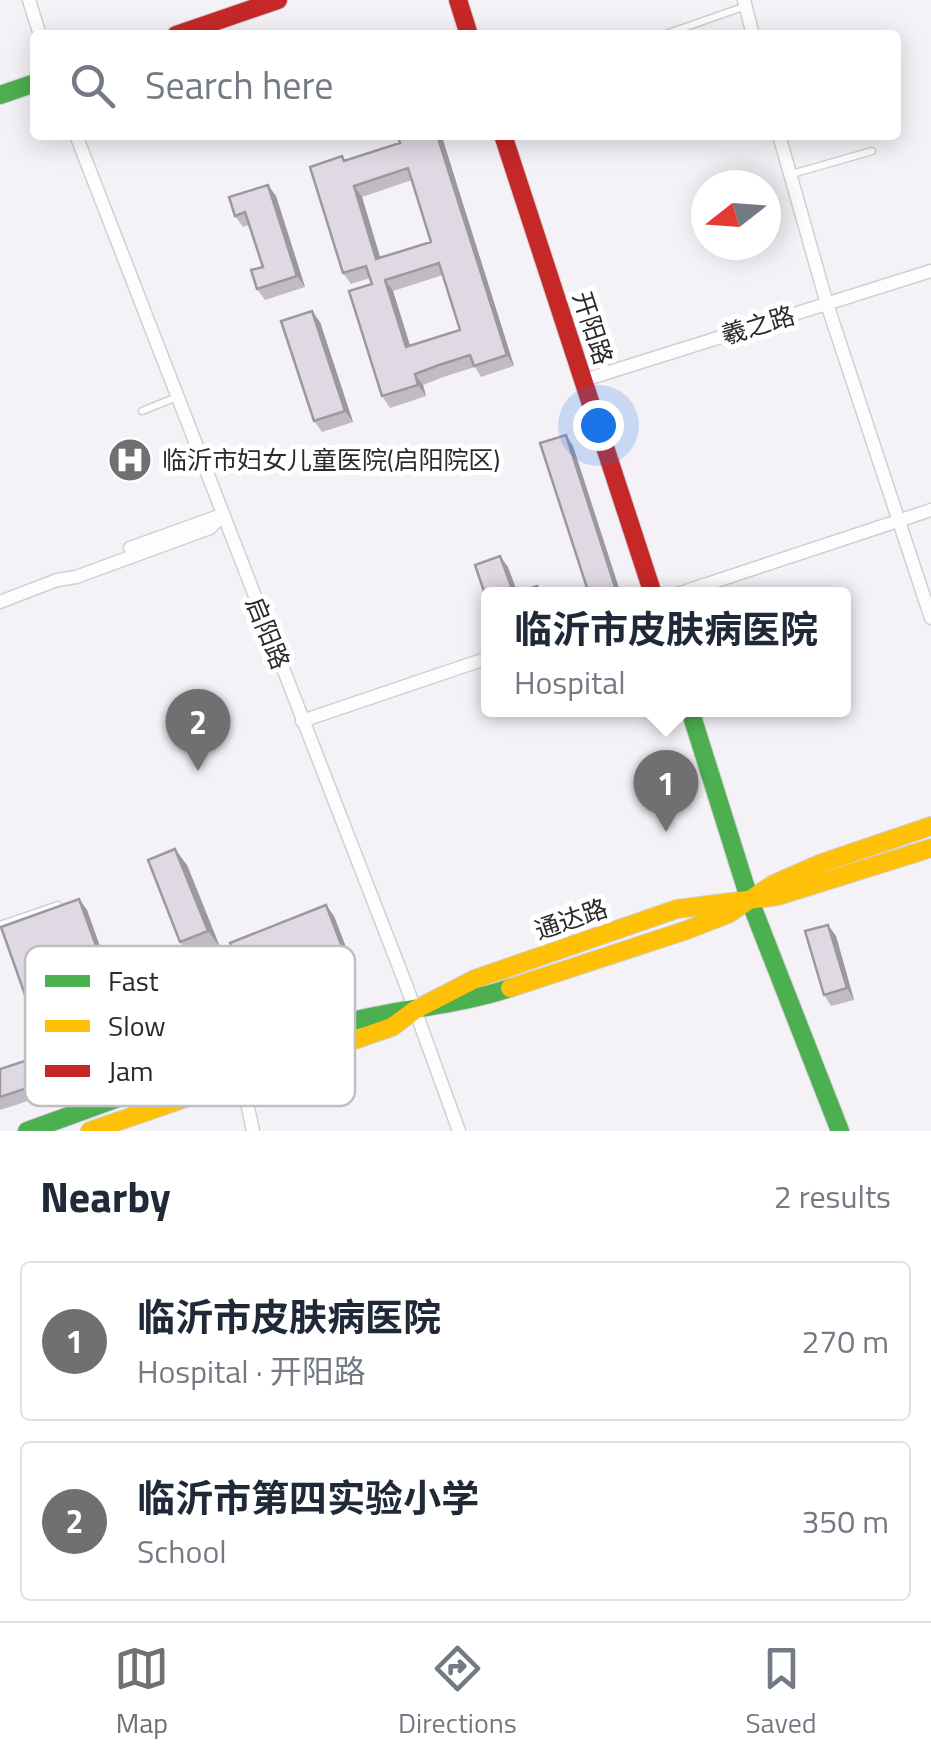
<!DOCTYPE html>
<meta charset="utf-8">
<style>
:root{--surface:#fff;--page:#f6f6f7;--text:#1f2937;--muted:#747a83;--line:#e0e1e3;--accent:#716f72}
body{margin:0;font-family:"Titillium Web","Noto Sans SC",sans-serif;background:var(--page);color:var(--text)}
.compass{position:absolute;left:691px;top:170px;width:90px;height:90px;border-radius:50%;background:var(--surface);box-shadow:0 5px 25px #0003;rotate:253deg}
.you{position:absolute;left:598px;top:425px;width:35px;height:35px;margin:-25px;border:8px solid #fff;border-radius:50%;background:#1a73e8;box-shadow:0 0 0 15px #1a73e833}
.badge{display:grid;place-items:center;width:65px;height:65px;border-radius:50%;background:var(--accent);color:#fff;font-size:32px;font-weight:700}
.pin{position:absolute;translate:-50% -82px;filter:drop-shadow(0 2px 5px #0008)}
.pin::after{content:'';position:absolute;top:52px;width:35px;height:30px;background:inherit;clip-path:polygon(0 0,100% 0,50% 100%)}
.popup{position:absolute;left:481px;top:587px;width:370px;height:130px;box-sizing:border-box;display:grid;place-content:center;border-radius:10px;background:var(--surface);filter:drop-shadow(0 2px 8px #0005);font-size:32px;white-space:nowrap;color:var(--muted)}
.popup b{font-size:38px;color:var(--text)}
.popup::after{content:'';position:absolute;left:50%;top:100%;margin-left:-20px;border:20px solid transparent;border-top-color:var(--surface)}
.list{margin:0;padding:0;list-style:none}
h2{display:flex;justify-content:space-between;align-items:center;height:130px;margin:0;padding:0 40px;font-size:42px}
h2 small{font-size:32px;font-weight:400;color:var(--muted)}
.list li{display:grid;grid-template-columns:65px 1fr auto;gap:30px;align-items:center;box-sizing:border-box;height:160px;margin:0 20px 20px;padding:0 20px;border:2px solid var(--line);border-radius:10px}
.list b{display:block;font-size:38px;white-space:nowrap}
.list p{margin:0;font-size:32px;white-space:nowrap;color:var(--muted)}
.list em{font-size:32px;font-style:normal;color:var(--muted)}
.icon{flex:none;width:55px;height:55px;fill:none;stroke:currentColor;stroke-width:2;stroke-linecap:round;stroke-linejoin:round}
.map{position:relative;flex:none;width:931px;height:1131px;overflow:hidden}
.search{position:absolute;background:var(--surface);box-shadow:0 5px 25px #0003;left:30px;right:30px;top:30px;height:110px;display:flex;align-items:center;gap:25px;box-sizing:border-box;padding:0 35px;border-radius:10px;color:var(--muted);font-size:38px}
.sheet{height:490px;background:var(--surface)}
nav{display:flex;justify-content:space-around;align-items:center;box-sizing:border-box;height:140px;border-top:2px solid var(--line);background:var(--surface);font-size:28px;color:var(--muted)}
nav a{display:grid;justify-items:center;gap:5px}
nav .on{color:var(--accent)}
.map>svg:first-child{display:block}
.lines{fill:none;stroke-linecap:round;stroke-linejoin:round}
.lane-casing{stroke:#d0cfd2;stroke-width:9}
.street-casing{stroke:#d0cfd2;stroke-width:15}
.fast-casing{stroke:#d0cfd2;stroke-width:20}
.slow-casing{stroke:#d0cfd2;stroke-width:20}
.jam-casing{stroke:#d0cfd2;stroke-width:20}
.lane{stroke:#fdfdfe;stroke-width:6}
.street{stroke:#fdfdfe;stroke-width:12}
.fast{stroke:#4caf50;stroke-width:18}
.slow{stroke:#ffc107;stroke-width:18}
.jam{stroke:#c62828;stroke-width:18}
.wall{fill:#c0bbc4;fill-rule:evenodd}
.shaded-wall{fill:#9c98a0}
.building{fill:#dfd9e4;stroke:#9c98a0;stroke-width:2.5;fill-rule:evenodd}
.labels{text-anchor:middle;stroke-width:10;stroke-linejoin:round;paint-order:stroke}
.street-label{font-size:25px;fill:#2a292b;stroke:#fff}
.poi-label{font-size:25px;fill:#2a292b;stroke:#fff;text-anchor:start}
.key{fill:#fff;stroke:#bfbfbf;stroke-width:2.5}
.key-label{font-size:28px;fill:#2a292b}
</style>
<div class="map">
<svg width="931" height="1131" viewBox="0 0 931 1131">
<rect width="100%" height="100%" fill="#f4f2f6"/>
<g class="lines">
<defs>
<path id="lane" d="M663 35 746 6
M792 174 872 151
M142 411 172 399
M0 925 58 905"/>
<path id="street" d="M29 0 40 35
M744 0 753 35
M76 135 406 985 459 1131
M779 135 827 304 931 618
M584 380 931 271
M130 548 219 516
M677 594 931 510
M0 602 57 580 76 577 210 528 222 516
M302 721 488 658
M242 1079 253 1131"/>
<path id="fast" d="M0 95 35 83
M690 710 750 901 840 1131
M27 1131C134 1093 243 1050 353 1021 405 1008 459 1005 510 988"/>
<path id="slow" d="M510 988 684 931 728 914 774 884 822 863 931 826
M90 1131 392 1027 415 1010 475 979 677 909 778 896 931 848"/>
<path id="jam" d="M458 0 469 35
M176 35 278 0
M503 135 653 594"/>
</defs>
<use href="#lane" class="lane-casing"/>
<use href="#street" class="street-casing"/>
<use href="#fast" class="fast-casing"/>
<use href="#slow" class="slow-casing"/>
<use href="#jam" class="jam-casing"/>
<use href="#lane" class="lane"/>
<use href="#street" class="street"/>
<use href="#fast" class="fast"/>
<use href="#slow" class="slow"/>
<use href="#jam" class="jam"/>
</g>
<path class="wall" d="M404 135H440L442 137 514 366 481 377 475 367 446 376 423 385 426 396 390 408 382 396 372 284 370 278 351 284 343 273 345 160 400 143ZM412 180 431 242 380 257 362 197ZM443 275 460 330 410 346 393 291Z
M276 196 305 287 265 300 257 289 263 267 249 225 243 227 235 216Z
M320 322 353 422 322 432 314 421Z
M187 865 220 947 192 958 180 942Z
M79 899 87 910 132 1036 54 1065 46 1054Z
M334 916 354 968 258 1005 250 994Z
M836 936 854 1000 831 1006 824 995Z
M37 1057 45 1068 53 1093 0 1110V1069Z"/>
<path class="shaded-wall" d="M437 135 442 137 514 366 507 355Z
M268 185 276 196 305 287 297 276Z
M354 186 362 197 384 270 376 259Z
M385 280 393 291 414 358 406 347Z
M312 311 320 322 353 422 345 411Z
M415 374 423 385 426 396 418 385Z
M566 435 573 446 621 594H618Z
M500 556 508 567 518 594H514Z
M175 849 187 865 220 947 208 931Z
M79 899 87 910 132 1036 125 1025Z
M326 905 334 916 354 968 346 957Z
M828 925 836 936 854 1000 847 988Z
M37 1057 45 1068 53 1093 45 1082Z"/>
<path class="building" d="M404 135H437L507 355 474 366 470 355 439 365 415 374 418 385 382 396 349 291 372 284 366 266 343 273 310 167 342 156 344 161 400 143 398 137ZM408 168 431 242 376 259 354 186ZM439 263 460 330 406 347 385 280Z
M268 185 297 276 257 289 251 270 263 267 245 212 235 216 229 197Z
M312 311 345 411 314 421 281 321Z
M566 435 617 593 614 594H589L540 443Z
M500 556 514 594 537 586 540 594H488V603L475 565Z
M175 849 208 931 180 942 148 860Z
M79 899 125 1025 46 1054 1 927Z
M326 905 346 957 250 994 230 943Z
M828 925 847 988 824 995 805 931Z
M37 1057 45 1082 0 1097V1069Z"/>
<defs>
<symbol id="hospital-disc" viewBox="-11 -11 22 22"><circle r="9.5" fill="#716f72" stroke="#fff"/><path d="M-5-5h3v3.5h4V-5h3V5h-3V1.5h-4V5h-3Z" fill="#fff"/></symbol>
</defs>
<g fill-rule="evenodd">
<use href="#hospital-disc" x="105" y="435" width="50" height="50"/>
</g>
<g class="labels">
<g class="street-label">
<text transform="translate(758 325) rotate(-17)" y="9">羲之路</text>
<text transform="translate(593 328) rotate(72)" y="9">开阳路</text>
<text transform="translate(268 633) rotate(68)" y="9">启阳路</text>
<text transform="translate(571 919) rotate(-19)" y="9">通达路</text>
</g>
<g class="poi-label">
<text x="162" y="469">临沂市妇女儿童医院(启阳院区)</text>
</g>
</g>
<rect x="25" y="946" width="330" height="160" rx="15" class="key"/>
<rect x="45" y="975" width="45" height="12" fill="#4caf50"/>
<rect x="45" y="1020" width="45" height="12" fill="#ffc107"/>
<rect x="45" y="1065" width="45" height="12" fill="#c62828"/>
<g class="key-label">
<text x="108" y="991">Fast</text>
<text x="108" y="1036">Slow</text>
<text x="108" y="1081">Jam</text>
</g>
</svg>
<svg class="compass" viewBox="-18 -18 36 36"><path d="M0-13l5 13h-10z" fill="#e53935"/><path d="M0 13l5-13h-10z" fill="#747a83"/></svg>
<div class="you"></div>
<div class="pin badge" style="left:666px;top:832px">1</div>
<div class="popup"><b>临沂市皮肤病医院</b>Hospital</div>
<div class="pin badge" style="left:198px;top:771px">2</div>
<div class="search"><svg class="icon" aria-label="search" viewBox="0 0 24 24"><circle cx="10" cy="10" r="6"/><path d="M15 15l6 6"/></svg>Search here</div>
</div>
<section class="sheet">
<h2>Nearby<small>2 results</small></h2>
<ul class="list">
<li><span class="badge">1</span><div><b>临沂市皮肤病医院</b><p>Hospital · 开阳路</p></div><em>270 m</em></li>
<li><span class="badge">2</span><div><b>临沂市第四实验小学</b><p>School</p></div><em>350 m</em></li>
</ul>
</section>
<nav>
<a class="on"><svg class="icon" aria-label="map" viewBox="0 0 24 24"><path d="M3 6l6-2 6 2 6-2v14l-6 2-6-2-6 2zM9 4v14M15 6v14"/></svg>Map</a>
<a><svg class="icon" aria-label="directions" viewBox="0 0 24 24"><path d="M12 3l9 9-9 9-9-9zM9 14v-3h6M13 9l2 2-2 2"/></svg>Directions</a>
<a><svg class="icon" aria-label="saved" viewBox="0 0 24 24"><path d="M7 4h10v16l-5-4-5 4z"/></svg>Saved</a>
</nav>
